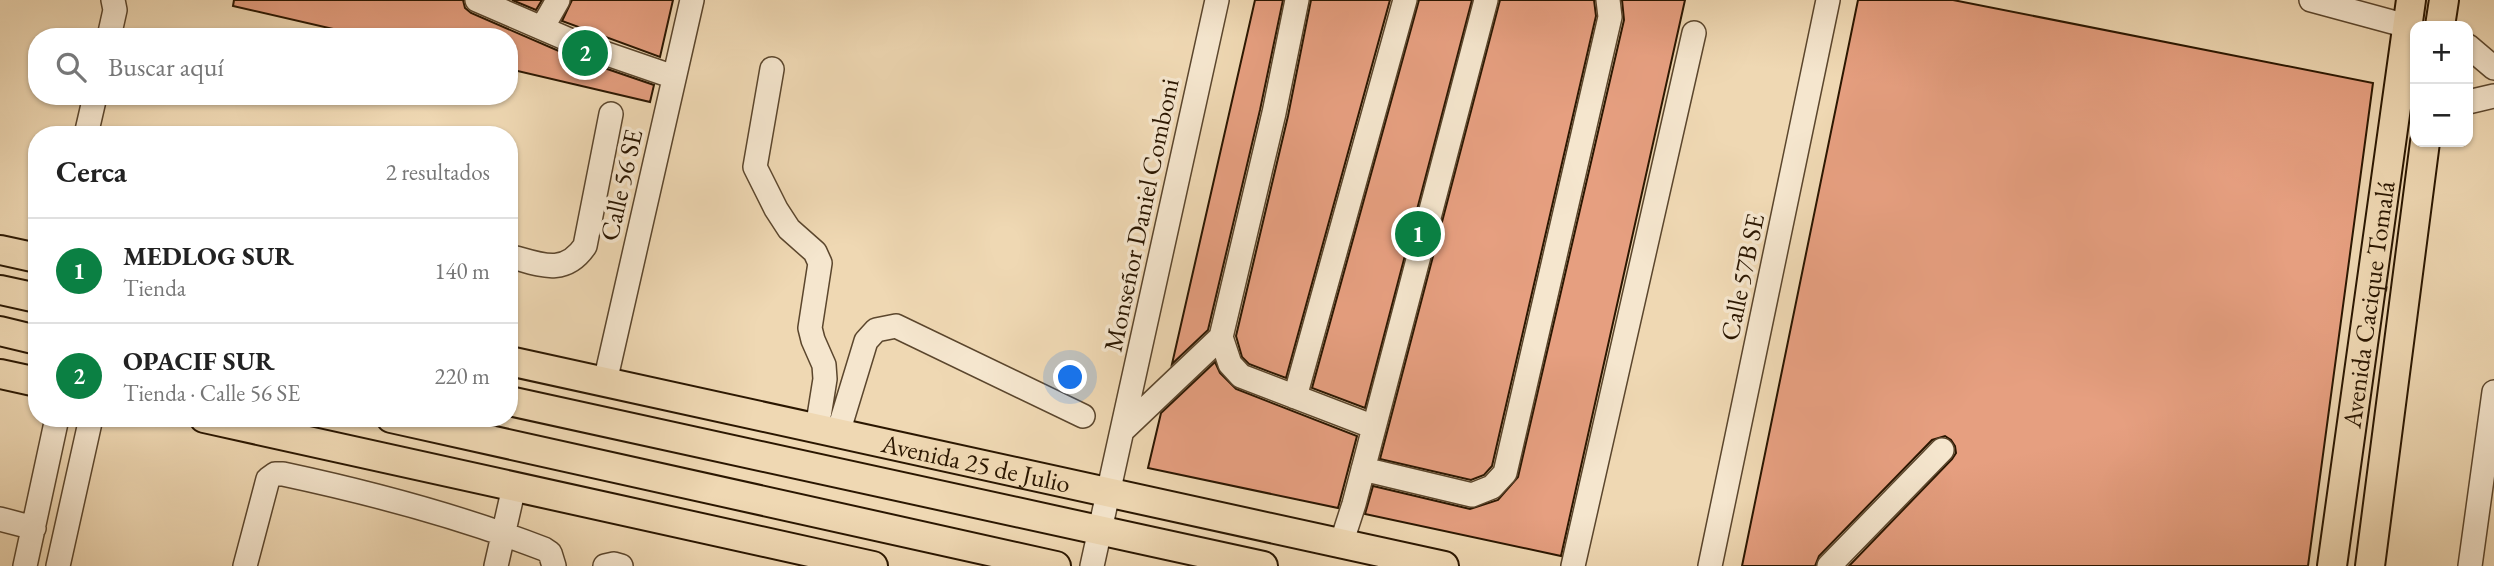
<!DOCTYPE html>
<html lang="es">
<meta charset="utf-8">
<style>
:root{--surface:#fff;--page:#f2f2f2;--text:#222;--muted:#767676;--line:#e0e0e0;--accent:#0b8043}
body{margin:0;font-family:"EB Garamond",serif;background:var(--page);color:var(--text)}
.controls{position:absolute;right:21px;top:21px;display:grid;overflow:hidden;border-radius:14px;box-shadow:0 2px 5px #0004}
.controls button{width:63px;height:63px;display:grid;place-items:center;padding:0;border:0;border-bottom:2px solid var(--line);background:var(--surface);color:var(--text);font:35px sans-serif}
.you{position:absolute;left:1071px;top:378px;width:24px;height:24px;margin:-18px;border:5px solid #fff;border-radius:50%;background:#1a73e8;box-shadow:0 0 0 10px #1a73e833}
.badge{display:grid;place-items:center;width:46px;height:46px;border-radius:50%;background:var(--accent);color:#fff;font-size:23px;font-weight:700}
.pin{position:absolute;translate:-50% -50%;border:4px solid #fff;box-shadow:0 2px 7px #0006}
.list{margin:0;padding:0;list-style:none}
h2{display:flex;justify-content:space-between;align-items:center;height:91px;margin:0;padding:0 28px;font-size:30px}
h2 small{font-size:23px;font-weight:400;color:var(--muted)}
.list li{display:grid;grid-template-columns:46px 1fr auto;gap:21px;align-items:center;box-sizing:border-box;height:105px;padding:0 28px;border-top:2px solid var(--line)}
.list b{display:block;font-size:26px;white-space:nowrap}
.list p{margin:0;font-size:23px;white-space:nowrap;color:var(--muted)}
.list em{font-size:23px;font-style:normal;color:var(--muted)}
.icon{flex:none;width:38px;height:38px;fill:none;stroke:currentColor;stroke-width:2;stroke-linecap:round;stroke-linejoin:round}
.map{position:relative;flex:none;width:2494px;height:566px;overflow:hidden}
.search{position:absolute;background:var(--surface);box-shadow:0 2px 5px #0004;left:28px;top:28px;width:490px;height:77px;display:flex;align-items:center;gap:18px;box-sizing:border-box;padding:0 24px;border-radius:28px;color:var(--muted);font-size:26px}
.panel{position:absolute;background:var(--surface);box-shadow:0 2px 5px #0004;left:28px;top:126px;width:490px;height:301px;border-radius:28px}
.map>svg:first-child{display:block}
.building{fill:#e69f80;stroke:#2a1600;stroke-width:2}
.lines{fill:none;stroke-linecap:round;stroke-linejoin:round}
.minor-casing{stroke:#5b462d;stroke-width:26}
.major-casing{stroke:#2a1600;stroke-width:32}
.minor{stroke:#f5e6ce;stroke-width:23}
.major{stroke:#efd8b3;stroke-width:28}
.labels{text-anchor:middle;stroke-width:7;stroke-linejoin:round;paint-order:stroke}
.street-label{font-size:26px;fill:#2a1600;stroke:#f5e6ce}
</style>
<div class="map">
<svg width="2494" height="566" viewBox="0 0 2494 566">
<rect width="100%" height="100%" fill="#efd8b3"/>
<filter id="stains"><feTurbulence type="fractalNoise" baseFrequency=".00286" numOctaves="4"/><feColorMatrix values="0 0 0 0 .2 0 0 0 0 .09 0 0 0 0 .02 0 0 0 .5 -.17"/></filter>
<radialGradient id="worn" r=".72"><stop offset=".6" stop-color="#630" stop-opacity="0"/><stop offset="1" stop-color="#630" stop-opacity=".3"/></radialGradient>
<path class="building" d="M234 0H463L465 8 471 13 575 58 654 85 650 102 509 69V37H368L233 6Z
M512 0H542L536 10Z
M572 0H673L660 57 562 21Z
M1255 0H1283L1260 110 1208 330 1172 364Z
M1311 0H1390L1286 378 1249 364 1242 357 1236 336 1288 116Z
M1419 0H1472L1365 408 1312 388Z
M1500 0H1594L1596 16 1492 466 1484 475 1471 480 1380 459Z
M1622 0H1685L1561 556 1365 514 1373 486 1470 509 1498 500 1518 477 1624 20Z
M1858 0H1953L2373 83 2308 566H1849L1952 459 1956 453 1955 446 1951 440 1945 436 1932 440 1819 556 1815 566H1742Z
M1215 362 1220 373 1236 389 1357 436 1338 508 1148 468 1161 413Z"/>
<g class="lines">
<defs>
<path id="minor" d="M477 0 581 45 674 77
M1297 0 1274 113 1221 337 1230 364 1241 376 1374 427
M2311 0 2407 26
M542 28 558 0
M109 37 115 10 113 0
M2468 46 2494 68
M772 69 755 167 776 209 789 229 815 252 820 263 810 328 813 340 824 365 825 379 817 429
M2468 102 2494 96
M86 135 95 96
M509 256C539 264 564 277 585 246L611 114
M605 382 692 0
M1295 397 1405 0
M1122 431 1221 337
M838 433 866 341 876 330 896 326 1083 416
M1363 469 1472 495 1492 487 1505 473 1610 17 1608 0
M0 519 34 528
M1341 544 1354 504 1486 0
M25 566 57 418
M58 566 91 418
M245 566 268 479 275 474H283C372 493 459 516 544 549L550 553 554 566
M496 566 514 487
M605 566 614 564 621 566
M1092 566 1217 0
M1573 566 1694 33
M1710 566 1828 0
M1829 566 1942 450
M2470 566 2494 392"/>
<g id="major">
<path d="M2440 26 2444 0"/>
<path d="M0 250 37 258"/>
<path d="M0 290 37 298"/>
<path d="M0 331 37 340"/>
<path id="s1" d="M509 361 1444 566"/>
<path d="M0 374 37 382"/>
<path d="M509 401 1263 566"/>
<path d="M204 418 873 566"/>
<path d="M391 418 1056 566"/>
<path id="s2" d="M2332 566 2411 0"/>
<path d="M2370 566 2425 142"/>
</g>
</defs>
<use href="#minor" class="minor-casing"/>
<use href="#major" class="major-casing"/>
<use href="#minor" class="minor"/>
<use href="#major" class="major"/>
</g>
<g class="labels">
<g class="street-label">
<text transform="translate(621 185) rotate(-77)" y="9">Calle 56 SE</text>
<text transform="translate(1141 215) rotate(-78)" y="9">Monseñor Daniel Comboni</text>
<text transform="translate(1742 277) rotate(-78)" y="9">Calle 57B SE</text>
<text dy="9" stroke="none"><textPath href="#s2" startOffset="264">Avenida Cacique Tomalá</textPath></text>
<text dy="9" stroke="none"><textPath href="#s1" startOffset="478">Avenida 25 de Julio</textPath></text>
</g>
</g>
<rect width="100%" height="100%" filter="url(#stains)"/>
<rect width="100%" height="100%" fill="url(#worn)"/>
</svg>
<div class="controls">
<button>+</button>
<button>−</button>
</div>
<div class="you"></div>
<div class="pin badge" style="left:1418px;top:234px">1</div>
<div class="pin badge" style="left:585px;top:53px">2</div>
<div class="search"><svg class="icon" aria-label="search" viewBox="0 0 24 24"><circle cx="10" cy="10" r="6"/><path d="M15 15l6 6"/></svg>Buscar aquí</div>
<section class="panel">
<h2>Cerca<small>2 resultados</small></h2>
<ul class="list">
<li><span class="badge">1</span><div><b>MEDLOG SUR</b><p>Tienda</p></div><em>140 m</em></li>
<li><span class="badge">2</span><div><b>OPACIF SUR</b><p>Tienda · Calle 56 SE</p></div><em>220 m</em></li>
</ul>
</section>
</div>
